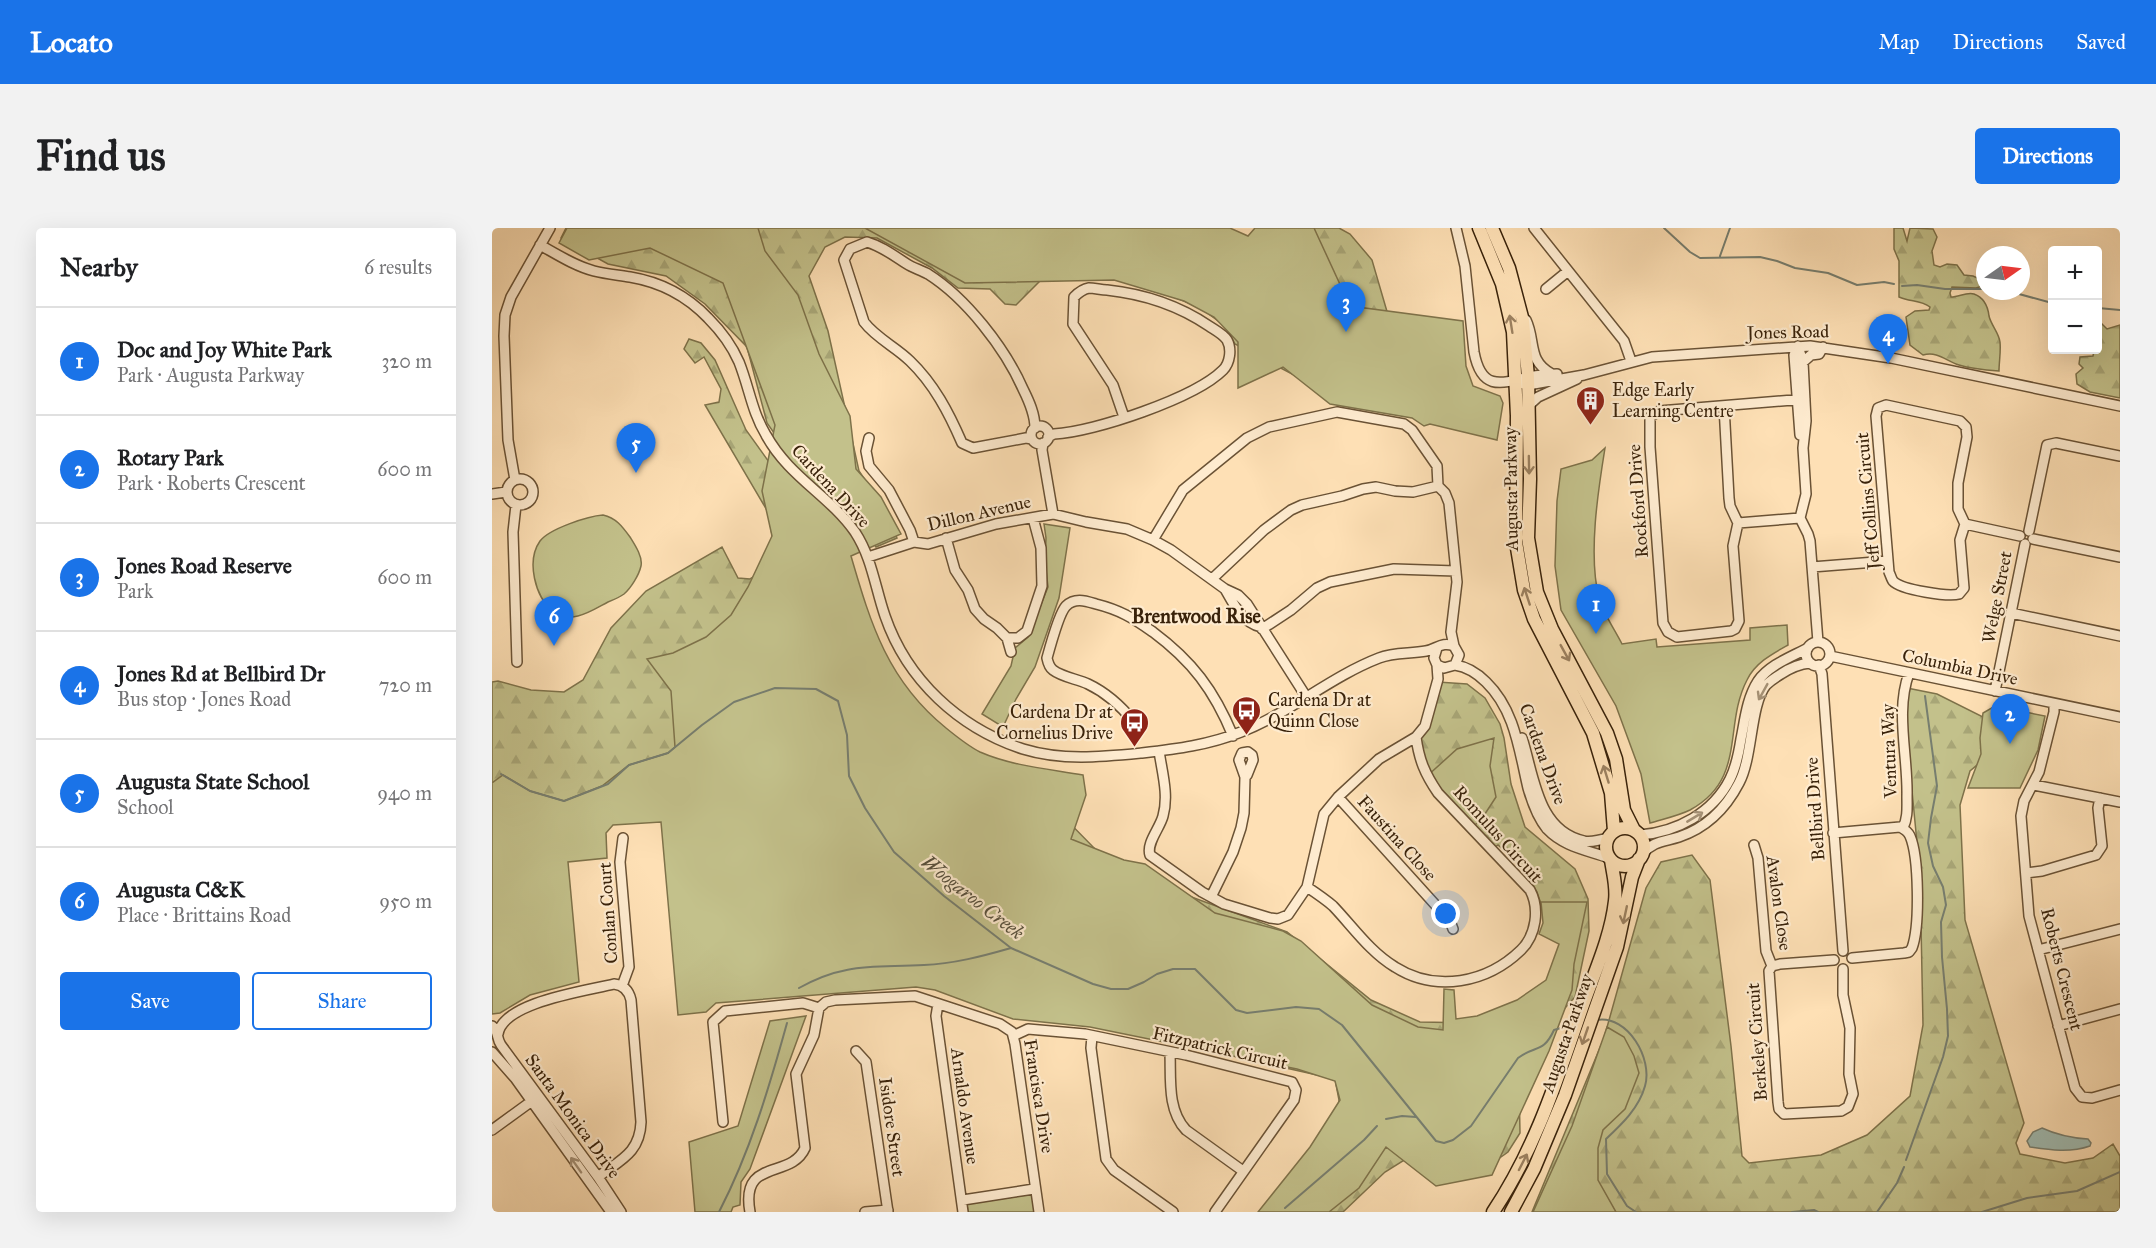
<!DOCTYPE html>
<meta charset="utf-8">
<style>
:root{--surface:#fff;--page:#f2f2f2;--text:#202124;--muted:#757577;--line:#e0e0e0;--accent:#1a73e8}
body{margin:0;font-family:"IM FELL Great Primer",serif;background:var(--page);color:var(--text)}
.controls{position:absolute;right:18px;top:18px;display:grid;overflow:hidden;border-radius:6px;box-shadow:0 6px 24px #0002}
.controls button{width:54px;height:54px;display:grid;place-items:center;padding:0;border:0;border-bottom:2px solid var(--line);background:var(--surface);color:var(--text);font:30px sans-serif}
.compass{position:absolute;left:1484px;top:18px;width:54px;height:54px;border-radius:50%;background:var(--surface);box-shadow:0 6px 24px #0002;rotate:76deg}
.you{position:absolute;left:954px;top:686px;width:21px;height:21px;margin:-15px;border:4px solid #fff;border-radius:50%;background:#1a73e8;box-shadow:0 0 0 9px #1a73e833}
.badge{display:grid;place-items:center;width:39px;height:39px;border-radius:50%;background:var(--accent);color:#fff;font-size:20px;font-weight:700}
.pin{position:absolute;translate:-50% -50px;filter:drop-shadow(0 2px 3px #0008)}
.pin::after{content:'';position:absolute;top:32px;width:21px;height:18px;background:inherit;clip-path:polygon(0 0,100% 0,50% 100%)}
.list{margin:0;padding:0;list-style:none}
h2{display:flex;justify-content:space-between;align-items:center;height:78px;margin:0;padding:0 24px;font-size:26px}
h2 small{font-size:20px;font-weight:400;color:var(--muted)}
.list li{display:grid;grid-template-columns:39px 1fr auto;gap:18px;align-items:center;box-sizing:border-box;height:108px;padding:0 24px;border-top:2px solid var(--line)}
.list b{display:block;font-size:22px;white-space:nowrap}
.list p{margin:0;font-size:20px;white-space:nowrap;color:var(--muted)}
.list em{font-size:20px;font-style:normal;color:var(--muted)}
.actions{display:flex;gap:12px;padding:18px 24px}
.actions a{flex:1;padding:14px 0;border:2px solid var(--accent);border-radius:6px;text-align:center;font-size:21px;color:var(--accent)}
.actions .main{background:var(--accent);color:#fff}
.map{position:relative;flex:none;width:1628px;height:984px;overflow:hidden;border-radius:6px}
header{display:flex;align-items:center;gap:36px;box-sizing:border-box;height:84px;padding:0 30px;background:var(--accent);color:#fff}
header strong{font-size:28px}
nav{display:flex;gap:33px;margin-inline-start:auto;font-size:21px}
.intro{display:flex;align-items:center;justify-content:space-between;box-sizing:border-box;height:144px;padding:0 36px}
h1{margin:0;font-size:42px}
.button{padding:15px 27px;border-radius:6px;background:var(--accent);color:#fff;font-size:21px;font-weight:700}
main{display:flex;gap:36px;padding:0 36px}
aside{flex:1;background:var(--surface);border-radius:6px;box-shadow:0 6px 24px #0002}
.map>svg:first-child{display:block}
.forest{fill:url(#forest-firs);stroke:#7e724a;stroke-width:1.5}
.park{fill:#c3c18b;stroke:#7e724a;stroke-width:1.5}
.water{fill:#a0bcb3;stroke:#777e6f;stroke-width:1.5}
.lines{fill:none;stroke-linecap:round;stroke-linejoin:round}
.stream{stroke:#777e6f;stroke-width:2}
.minor-casing{stroke:#6a5235;stroke-width:12}
.major-casing{stroke:#39220a;stroke-width:15}
.minor{stroke:#feebcf;stroke-width:9}
.major{stroke:#fee0b5;stroke-width:12}
.oneway{stroke:#9c8160}
.oneway2{stroke:#a59176}
.labels{text-anchor:middle;stroke-width:4.5;stroke-linejoin:round;paint-order:stroke}
.street-label{font-size:18px;fill:#39220a;stroke:#feebcf}
.poi-label{font-size:18px;fill:#39220a;stroke:#feebcf;text-anchor:start}
.neighbourhood-label{font-size:20px;font-weight:bold;fill:#39220a;stroke:#feebcf}
.water-label{font-size:20px;font-style:italic;fill:#58503d;stroke:#feebcf}
</style>
<header>
<strong>Locato</strong>
<nav><a>Map</a><a>Directions</a><a>Saved</a></nav>
</header>
<div class="intro"><h1>Find us</h1><a class="button">Directions</a></div>
<main>
<aside>
<h2>Nearby<small>6 results</small></h2>
<ul class="list">
<li><span class="badge">1</span><div><b>Doc and Joy White Park</b><p>Park · Augusta Parkway</p></div><em>320 m</em></li>
<li><span class="badge">2</span><div><b>Rotary Park</b><p>Park · Roberts Crescent</p></div><em>600 m</em></li>
<li><span class="badge">3</span><div><b>Jones Road Reserve</b><p>Park</p></div><em>600 m</em></li>
<li><span class="badge">4</span><div><b>Jones Rd at Bellbird Dr</b><p>Bus stop · Jones Road</p></div><em>720 m</em></li>
<li><span class="badge">5</span><div><b>Augusta State School</b><p>School</p></div><em>940 m</em></li>
<li><span class="badge">6</span><div><b>Augusta C&amp;K</b><p>Place · Brittains Road</p></div><em>950 m</em></li>
</ul>
<div class="actions"><a class="main">Save</a><a>Share</a></div>
</aside>
<div class="map">
<svg width="1628" height="984" viewBox="0 0 1628 984">
<defs>
<pattern id="forest-firs" width="22" height="20" patternUnits="userSpaceOnUse" patternTransform="scale(1.5)"><rect width="22" height="20" fill="#c3c18b"/><path d="M5 1l3.5 6h-7zM16 11l3.5 6h-7z" fill="#a8a677"/></pattern>
</defs>
<rect width="100%" height="100%" fill="#fee0b5"/>
<filter id="stains"><feTurbulence type="fractalNoise" baseFrequency=".00333" numOctaves="4"/><feColorMatrix values="0 0 0 0 .2 0 0 0 0 .09 0 0 0 0 .02 0 0 0 .5 -.17"/></filter>
<radialGradient id="worn" r=".72"><stop offset=".6" stop-color="#630" stop-opacity="0"/><stop offset="1" stop-color="#630" stop-opacity=".3"/></radialGradient>
<path class="forest" d="M74 0H718L751 15 776 0H847L858 6 880 32 896 87 855 175 743 116 733 98 707 79 611 41 548 53 524 77 513 76 498 61 466 60 440 40 385 10 353 9 333 19 317 48 336 103 367 243 392 280 405 310 384 319 366 292 301 232 275 195 255 119 213 76 174 48 116 36 69 10Z
M1402 0H1411L1415 13 1418 0 1441 1 1445 9 1440 23 1442 37 1448 39 1455 36 1465 37 1472 47 1481 48 1492 53 1491 58 1484 60 1460 59 1458 65 1459 69C1467 69 1474 64 1482 66 1493 70 1496 79 1497 88 1499 97 1507 105 1508 114 1509 124 1507 134 1507 143 1493 142 1480 141 1467 137 1454 133 1446 123 1431 127L1418 117 1414 89 1423 83 1437 82 1438 79C1429 72 1418 74 1407 69V33L1402 21Z
M1610 96 1615 101 1628 97V170L1598 164 1585 156 1584 146 1591 140 1587 136 1588 129 1601 128 1602 123 1598 122H1606V98Z
M197 111 209 115 223 132 254 202 305 273 382 464 552 569 606 624 664 656 795 704 879 772 928 794 984 795 1056 771 1068 717 1056 697 1045 664 1027 636 1006 617 999 622 934 549 924 509 946 454 975 456 993 470 1008 496 1012 510 1019 556 1033 599 1083 641 1096 671 1097 703 1083 769 1042 814 1027 855 1028 905 1016 924 999 936 917 929 893 944 851 984H799L844 894 847 872 843 851 603 797 278 565 111 598 114 609 110 620 0 629V454L6 453 39 462 72 464 91 452 119 400 154 363 230 319 246 350 258 351 278 339 282 318 276 284 213 177 227 174 229 161 212 129 203 135 192 121Z
M1410 459 1445 466 1495 491 1503 522 1478 543 1468 577 1473 692 1532 895 1524 915 1528 926 1573 935 1601 930 1621 916 1628 928V981L1624 984H1040L1112 810 1154 660 1169 634 1200 627 1218 652 1239 818 1250 928 1257 935 1329 927 1375 907 1418 868 1431 797 1428 646Z"/>
<path class="park" d="M75 0H266L273 23 306 67 327 126 358 188 364 241 389 269 409 306 359 328C379 397 396 453 454 500 465 509 476 518 488 524 520 538 557 541 591 547L594 567 579 611 632 632 653 636 723 685 791 703 809 713 880 777 926 799 951 802 952 761 962 762 964 791 985 788 1025 772 1054 752 1067 716 1047 706 1051 695 1049 674H1095L1082 736 1080 762 1057 823 1000 947 944 958 894 919 867 960 837 984H766L818 919 848 872 843 853 805 841 598 799 521 791 443 762 424 759 224 775 214 784 186 787 169 594 121 597 114 605 115 630 76 634 87 754 38 767 8 785 0 786V555L11 547 38 563 72 573 110 558 137 537 176 525 183 519 179 463 155 431 181 425 214 409 239 387 256 359 280 308 270 263 283 197 231 55 158 20 97 32 67 15Z
M373 0H738L756 8 763 0H822L858 78 971 93 974 138 981 158 1008 168 1011 175 1005 212 938 196 932 198 920 190 838 176 791 139 746 160V114L722 89 692 73 622 52 473 55Z
M1113 220C1106 263 1096 327 1107 370 1111 385 1123 402 1130 416L1164 411 1165 419 1258 412V400L1295 397 1296 417C1280 426 1263 435 1255 452 1231 498 1255 551 1198 582 1186 588 1171 591 1158 595L1149 546 1124 478 1069 382 1063 338 1065 273 1069 241 1100 232Z
M111 287C124 290 130 298 138 309 143 317 151 329 149 338 147 347 139 360 132 366 128 369 121 372 116 374 99 383 80 397 61 383 43 369 34 333 48 313 57 301 96 288 111 287Z
M552 296 578 300 567 370 543 439 524 471 511 499 490 486 519 438 523 420 536 409 556 359 553 333 554 310Z
M1503 478 1553 488 1546 522 1528 560H1476L1489 526 1488 510 1491 485Z
M1002 510 998 538 1004 569 989 592 979 600 934 549 965 521Z
M314 788 258 941 249 954 248 977 241 979 239 984H203L197 914 246 898 278 793Z
M1115 799 1132 809 1142 828 1147 845 1133 881 1111 902 1106 920V952L1124 984H1041L1080 898Z
M541 966 543 984H476L475 976Z"/>
<path class="water" d="M1550 900C1565 907 1579 910 1596 911L1599 915 1598 918C1578 925 1558 922 1538 919L1535 913 1541 904Z"/>
<g class="lines">
<path class="stream" d="M1172 0 1198 24 1208 30 1268 29 1285 33 1303 40 1336 45 1365 57 1392 54 1402 56
M1228 28 1238 0
M1410 58 1425 57 1453 61H1493
M1516 63 1560 75
M1606 80 1628 82
M9 546 38 563 72 573 116 556 137 537 176 525 210 497 242 474 283 460 324 461 346 473 355 507 357 548 373 580 402 624 452 668 519 720 601 756 619 761H636L652 754 665 746 681 741H703L744 782 755 785 804 779 827 781 850 797 944 913 952 915 961 912 979 898 1026 830C1043 817 1051 826 1062 802L1079 797
M307 760C353 734 382 740 432 737 461 736 491 728 519 720
M1105 792C1136 787 1161 831 1153 858 1147 880 1130 896 1114 911L1115 946 1135 978 1144 984
M894 891 910 888 924 889
M1414 932 1451 829 1456 808 1455 781 1450 729 1449 694 1454 677 1451 659 1441 638 1436 615 1439 590 1445 558 1433 468
M793 980 872 912 885 898
M227 984C258 924 277 860 295 795
M1300 984 1322 982 1326 984
M1385 984 1405 955 1412 939
M1490 984 1535 970 1585 963 1628 944"/>
<defs>
<path id="minor" d="M964 0 973 38 982 124C989 161 1006 157 1036 149 1045 147 1055 147 1065 146
M1042 0 1132 113 1139 133
M48 17C66 27 83 38 102 43 114 46 126 47 138 49 168 54 195 68 216 90 229 103 240 118 247 134 257 159 260 184 274 207 297 249 337 267 363 304 380 330 383 359 393 388 415 452 467 500 531 521 570 533 609 529 650 525 684 521 717 517 749 504 798 485 838 449 887 430 902 424 918 426 934 423 945 421 950 413 962 418
M1054 61 1076 43
M1034 92C1044 113 1035 133 1060 146
M1306 118 1311 134 1314 193 1311 220 1314 266 1308 290 1316 306 1318 313 1326 414
M1306 118 1302 127 1308 207
M1311 134 1319 127 1327 126 1331 119
M1024 154 1036 157 1092 147 1160 129 1318 118 1399 130 1628 178
M1394 177 1468 193 1474 199 1475 209 1466 255V281L1473 296 1468 312 1472 360 1467 366C1457 369 1409 362 1401 353 1400 352 1398 346 1397 344L1384 188 1386 180Z
M1036 178 1046 169 1085 151
M1232 178 1237 270 1238 278 1246 295 1241 318 1247 393 1243 401 1239 403 1185 409 1176 404 1171 395 1158 219V189L1167 183 1313 171
M539 207a9 9 0 1 1 18 0a9 9 0 1 1-18 0Z
M556 209 562 206C602 204 703 170 731 142 738 135 740 121 735 112 731 106 723 102 717 98 686 77 652 66 615 62 609 62 603 60 597 60 591 61 586 65 582 69L581 96 621 157 632 189
M377 210 374 223 377 238 397 262 418 302 422 314
M540 211 534 210 481 220 470 215C457 185 442 156 418 133 404 119 384 110 372 94L352 32 358 21 375 14C391 19 401 27 415 36 421 40 429 42 436 46 474 70 513 120 531 161 537 173 543 186 543 200
M551 215 550 222 561 286
M15 264a13 13 0 1 1 26 0a13 13 0 1 1-26 0Z
M23 252 16 212 12 108 13 87 19 69 58 0
M0 266 14 264
M24 277 21 304 25 434
M1246 295 1308 290
M1473 296 1528 308
M1537 303 1555 217 1564 215 1628 228
M454 310 463 342 476 362 483 381 492 391 505 400 515 410 519 424
M1541 311 1628 329
M661 312 691 262 755 210 777 199 845 184 912 196 920 202 945 238 946 258 953 265 957 275 965 354 959 404 962 418 967 427 963 437 952 440 945 437 942 430 945 420
M376 329 422 314 436 316 504 296 561 286 594 294 635 301 661 312 679 322 733 361 746 367 755 376 815 470
M1320 339 1396 333
M720 351 772 302 799 282 810 277 850 268 871 261 884 259 903 263 921 264 946 258
M733 361C742 377 750 394 769 399
M1519 385 1628 408
M770 401 799 382 825 360 838 354 902 341 964 343
M515 410H526L535 403 550 358 549 320 541 290
M1314 426a12 12 0 1 1 24 0a12 12 0 1 1-24 0Z
M1338 428 1628 489
M963 437C976 439 985 445 994 454 1023 482 1027 522 1036 560 1040 574 1045 589 1055 601 1072 619 1095 622 1117 630
M1327 437 1330 446 1351 723
M1503 463 1533 316
M1562 476V484L1547 544 1532 573 1529 588 1537 688 1583 860 1590 869 1600 870 1628 862
M642 494C629 478 615 465 596 456 585 451 570 449 561 442 557 439 556 435 555 430 558 419 568 384 574 378 583 369 594 373 604 376 628 382 641 390 661 404 700 433 722 462 741 508
M1030 510C1042 547 1045 603 1092 613 1100 615 1107 611 1115 611
M667 523C670 544 677 567 671 588 668 600 654 615 658 627L710 664 732 676 778 690 786 691 796 687 815 659 832 586 846 569 887 531 924 509 933 498 946 451 945 437
M1542 557 1628 574
M846 569 958 693 961 701
M1411 600C1416 589 1415 580 1415 568 1416 527 1403 484 1417 445
M1341 605 1408 599C1412 601 1416 603 1418 608 1427 629 1428 698 1420 720L1417 724 1412 725 1360 730
M1148 607C1185 604 1221 585 1238 551 1244 539 1247 524 1249 511 1253 491 1255 470 1266 453 1277 437 1299 429 1316 420
M1262 617 1266 630 1274 723 1280 738
M1150 626C1162 613 1171 614 1187 609 1214 600 1234 580 1247 555 1261 529 1258 477 1274 457 1278 453 1284 449 1289 446 1298 440 1307 436 1318 435
M1534 645 1550 643 1604 627 1610 618 1606 580 1608 570
M815 659C824 665 833 671 841 678 861 699 878 724 903 739 944 765 995 755 1029 722 1044 707 1048 681 1038 662L946 565C933 546 927 532 924 509
M719 669 741 624 749 600 752 585 753 549 747 532 750 525 756 524 760 527 761 532 755 547 753 549
M1546 722 1628 701
M1342 732 1288 736 1280 738 1277 743 1286 874 1287 881 1292 886 1349 883 1356 879 1361 866 1357 846 1358 800 1351 767V741
M130 758 137 739 128 634 131 610
M446 776 444 788 471 984
M0 798C7 803 4 810 9 817L106 949 129 984
M1566 798 1628 781
M6 806C11 774 94 763 122 756 132 757 137 763 139 772L149 894C148 925 128 932 106 949
M521 808 536 801 593 806 694 827 800 854 804 862 802 872 723 984
M600 808 599 820 614 931 622 942 681 984
M364 823 374 834 396 984
M0 824 23 850 119 984
M678 825C679 850 675 882 694 902L751 943
M231 894 221 794 233 783 311 775 327 780
M0 902 44 870
M471 972 542 961
M258 984C248 929 299 952 313 920L304 846 322 807 327 780 334 774 343 772 423 768 508 796 520 804 523 816 547 984
M373 984 396 982"/>
<path id="major" d="M987 0 1010 56 1021 104 1025 188 1024 314 1032 362 1042 391 1101 505 1119 565 1122 603
M1000 0 1017 40 1031 93 1036 149 1038 251 1036 310 1045 364 1060 401 1115 505 1124 531 1132 582 1142 602
M1114 619a19 19 0 1 1 38 0a19 19 0 1 1-38 0Z
M1001 984C1045 918 1066 848 1092 774 1104 741 1119 708 1123 673 1125 659 1121 646 1119 632
M1019 984 1042 941 1073 867 1125 719 1140 649 1147 631"/>
</defs>
<use href="#minor" class="minor-casing"/>
<use href="#major" class="major-casing"/>
<use href="#minor" class="minor"/>
<use href="#major" class="major"/>
</g>
<defs><path id="oneway-shaft" d="M-6 0H5M1.5-3L5.5 0L1.5 3" fill="none" stroke-width="1.6" stroke-linecap="round" stroke-linejoin="round" transform="scale(1.5)"/></defs>
<g class="oneway">
<use href="#oneway-shaft" transform="translate(1019 96) rotate(-99)"/>
<use href="#oneway-shaft" transform="translate(1037 237) rotate(89)"/>
<use href="#oneway-shaft" transform="translate(1035 368) rotate(-108)"/>
<use href="#oneway-shaft" transform="translate(1073 425) rotate(61)"/>
<use href="#oneway-shaft" transform="translate(1114 546) rotate(-107)"/>
<use href="#oneway-shaft" transform="translate(1133 687) rotate(102)"/>
<use href="#oneway-shaft" transform="translate(1093 808) rotate(109)"/>
<use href="#oneway-shaft" transform="translate(1031 934) rotate(-63)"/>
</g>
<g class="oneway2">
<use href="#oneway-shaft" transform="translate(1271 464) rotate(119)"/>
<use href="#oneway-shaft" transform="translate(1203 589) rotate(-31)"/>
<use href="#oneway-shaft" transform="translate(84 937) rotate(-125)"/>
</g>
<defs>
<symbol id="building-pin" viewBox="-11 -11 22 30"><path d="M0 17L-7.5 6A9.5 9.5 0 1 1 7.5 6Z" fill="#8f2418" stroke="#feebcf"/><path d="M-4-6H4V6H1V3H-1V6H-4ZM-2.5-4.3h1.7v1.8h-1.7ZM.8-4.3h1.7v1.8H.8ZM-2.5-1h1.7V.8h-1.7ZM.8-1h1.7V.8H.8Z" fill="#fff"/></symbol>
<symbol id="bus-pin" viewBox="-11 -11 22 30"><path d="M0 17L-7.5 6A9.5 9.5 0 1 1 7.5 6Z" fill="#8f2418" stroke="#feebcf"/><path d="M-5-6H5V4H4V6H2V4H-2V6H-4V4H-5ZM-3.5-4V0h7V-4ZM-3.5 1.2v1.5H-2V1.2ZM2 1.2v1.5H3.5V1.2Z" fill="#fff"/></symbol>
</defs>
<g fill-rule="evenodd">
<use href="#building-pin" x="1082" y="156" width="33" height="45"/>
<use href="#bus-pin" x="738" y="466" width="33" height="45"/>
<use href="#bus-pin" x="626" y="478" width="33" height="45"/>
</g>
<g class="labels">
<g class="street-label">
<text transform="translate(1296 104) rotate(-1)" y="6">Jones Road</text>
<text transform="translate(339 258) rotate(47)" y="6">Cardena Drive</text>
<text transform="translate(1019 261) rotate(-91)" y="6">Augusta Parkway</text>
<text transform="translate(1146 273) rotate(-94)" y="6">Rockford Drive</text>
<text transform="translate(1376 273) rotate(-95)" y="6">Jeff Collins Circuit</text>
<text transform="translate(487 285) rotate(-13)" y="6">Dillon Avenue</text>
<text transform="translate(1505 369) rotate(-79)" y="6">Welge Street</text>
<text transform="translate(1468 439) rotate(12)" y="6">Columbia Drive</text>
<text transform="translate(1397 523) rotate(-92)" y="6">Ventura Way</text>
<text transform="translate(1051 526) rotate(70)" y="6">Cardena Drive</text>
<text transform="translate(1323 581) rotate(-94)" y="6">Bellbird Drive</text>
<text transform="translate(1006 606) rotate(48)" y="6">Romulus Circuit</text>
<text transform="translate(905 610) rotate(48)" y="6">Faustina Close</text>
<text transform="translate(1287 675) rotate(82)" y="6">Avalon Close</text>
<text transform="translate(116 685) rotate(-94)" y="6">Conlan Court</text>
<text transform="translate(1570 741) rotate(76)" y="6">Roberts Crescent</text>
<text transform="translate(1075 805) rotate(-71)" y="6">Augusta Parkway</text>
<text transform="translate(1265 814) rotate(-94)" y="6">Berkeley Circuit</text>
<text transform="translate(728 820) rotate(13)" y="6">Fitzpatrick Circuit</text>
<text transform="translate(547 868) rotate(81)" y="6">Francisca Drive</text>
<text transform="translate(473 878) rotate(82)" y="6">Arnaldo Avenue</text>
<text transform="translate(81 888) rotate(54)" y="6">Santa Monica Drive</text>
<text transform="translate(400 899) rotate(82)" y="6">Isidore Street</text>
</g>
<g class="poi-label">
<text x="1120" y="168">Edge Early<tspan x="1120" dy="21">Learning Centre</tspan></text>
<text x="776" y="478">Cardena Dr at<tspan x="776" dy="21">Quinn Close</tspan></text>
<text x="621" y="490" text-anchor="end">Cardena Dr at<tspan x="621" dy="21">Cornelius Drive</tspan></text>
</g>
<g class="neighbourhood-label">
<text x="704" y="395">Brentwood Rise</text>
</g>
<g class="water-label">
<text transform="translate(481 669) rotate(38)" y="7">Woogaroo Creek</text>
</g>
</g>
<rect width="100%" height="100%" filter="url(#stains)"/>
<rect width="100%" height="100%" fill="url(#worn)"/>
</svg>
<div class="controls">
<button>+</button>
<button>−</button>
</div>
<svg class="compass" viewBox="-18 -18 36 36"><path d="M0-13l5 13h-10z" fill="#e53935"/><path d="M0 13l5-13h-10z" fill="#757577"/></svg>
<div class="you"></div>
<div class="pin badge" style="left:1104px;top:406px">1</div>
<div class="pin badge" style="left:1518px;top:516px">2</div>
<div class="pin badge" style="left:854px;top:104px">3</div>
<div class="pin badge" style="left:1396px;top:136px">4</div>
<div class="pin badge" style="left:144px;top:245px">5</div>
<div class="pin badge" style="left:62px;top:418px">6</div>
</div>
</main>
